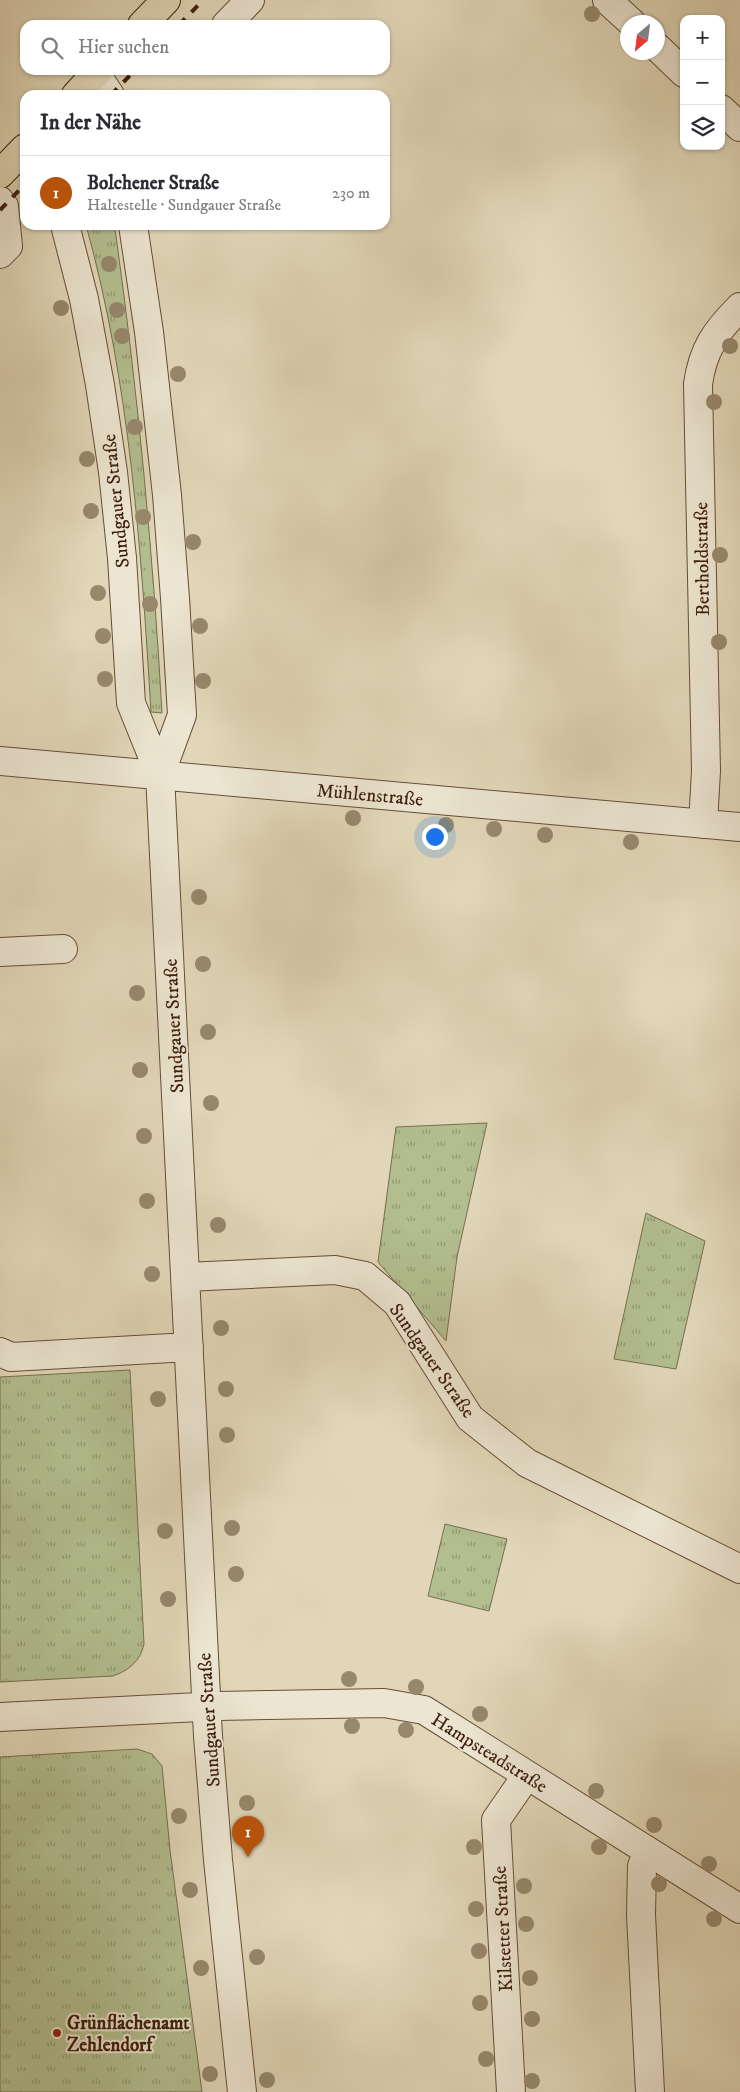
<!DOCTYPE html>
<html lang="de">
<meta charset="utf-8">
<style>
:root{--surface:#fff;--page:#f2f2f3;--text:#2b2b33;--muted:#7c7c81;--line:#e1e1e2;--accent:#b45309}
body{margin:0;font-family:"IM FELL DW Pica",serif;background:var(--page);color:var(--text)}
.controls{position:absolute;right:15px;top:15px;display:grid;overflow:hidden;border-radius:10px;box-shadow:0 1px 4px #0004}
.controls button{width:45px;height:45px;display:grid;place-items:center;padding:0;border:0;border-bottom:1px solid var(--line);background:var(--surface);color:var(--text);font:25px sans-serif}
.compass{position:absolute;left:620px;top:15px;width:45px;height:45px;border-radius:50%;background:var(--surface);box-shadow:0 1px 4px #0004;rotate:208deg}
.you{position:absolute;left:434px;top:836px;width:18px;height:18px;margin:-12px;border:4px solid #fff;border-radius:50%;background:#1a73e8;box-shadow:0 0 0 8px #1a73e833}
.badge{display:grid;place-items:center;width:32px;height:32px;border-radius:50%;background:var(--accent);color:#fff;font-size:16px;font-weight:700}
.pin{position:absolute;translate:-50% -41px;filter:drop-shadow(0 1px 2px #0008)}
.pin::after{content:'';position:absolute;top:26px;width:18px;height:15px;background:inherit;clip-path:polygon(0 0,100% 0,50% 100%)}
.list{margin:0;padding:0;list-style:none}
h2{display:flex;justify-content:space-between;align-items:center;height:65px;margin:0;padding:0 20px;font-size:21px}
h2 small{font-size:16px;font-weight:400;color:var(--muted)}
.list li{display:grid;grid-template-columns:32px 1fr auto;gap:15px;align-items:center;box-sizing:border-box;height:75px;padding:0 20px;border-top:1px solid var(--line)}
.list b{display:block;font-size:19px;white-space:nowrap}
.list p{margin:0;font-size:16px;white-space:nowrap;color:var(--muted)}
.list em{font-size:16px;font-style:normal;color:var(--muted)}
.icon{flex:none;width:28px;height:28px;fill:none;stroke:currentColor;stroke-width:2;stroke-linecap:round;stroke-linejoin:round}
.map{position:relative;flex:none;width:740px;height:2092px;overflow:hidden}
.search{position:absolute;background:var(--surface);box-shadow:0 1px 4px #0004;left:20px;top:20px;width:370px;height:55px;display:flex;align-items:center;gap:12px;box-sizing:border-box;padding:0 18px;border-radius:15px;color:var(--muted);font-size:19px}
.panel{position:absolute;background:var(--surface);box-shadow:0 1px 4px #0004;left:20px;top:90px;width:370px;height:140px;border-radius:15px}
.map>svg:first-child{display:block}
.grass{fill:url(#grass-tufts);stroke:#786e4e}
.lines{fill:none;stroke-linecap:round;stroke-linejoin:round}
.minor-casing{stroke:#674d37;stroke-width:30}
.major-casing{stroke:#3e1f0c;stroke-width:30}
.minor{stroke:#ece5d1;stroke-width:28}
.major{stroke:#e1d7b8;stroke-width:28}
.rail{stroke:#3e1f0c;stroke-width:4;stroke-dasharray:9 9;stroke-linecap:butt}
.tree{fill:#97886c}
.poi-dot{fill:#8f2418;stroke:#ece5d1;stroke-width:2}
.labels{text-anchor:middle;stroke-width:4;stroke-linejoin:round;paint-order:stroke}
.street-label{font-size:19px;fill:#3e1f0c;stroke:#ece5d1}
.poi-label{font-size:19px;font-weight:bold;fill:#3e1f0c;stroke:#ece5d1;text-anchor:start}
</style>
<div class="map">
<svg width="740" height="2092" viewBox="0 0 740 2092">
<defs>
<pattern id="grass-tufts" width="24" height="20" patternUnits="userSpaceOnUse" patternTransform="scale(1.25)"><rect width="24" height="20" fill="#b2be90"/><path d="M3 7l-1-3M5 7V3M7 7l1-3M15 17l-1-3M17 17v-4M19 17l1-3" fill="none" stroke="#929a74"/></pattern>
</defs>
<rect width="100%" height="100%" fill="#e1d7b8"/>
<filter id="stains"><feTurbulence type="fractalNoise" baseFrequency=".004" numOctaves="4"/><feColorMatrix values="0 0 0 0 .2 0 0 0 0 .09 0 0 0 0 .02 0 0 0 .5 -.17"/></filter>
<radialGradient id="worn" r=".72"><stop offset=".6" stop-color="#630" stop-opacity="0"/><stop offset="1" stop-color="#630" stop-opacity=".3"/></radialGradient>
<path class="grass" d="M86 225H114L116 236C138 394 153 553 162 713L151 712C141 548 130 384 86 225Z
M487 1123 457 1257 446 1341 378 1262 396 1127Z
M646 1213 705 1241 676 1369 614 1359Z
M130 1370 144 1644C140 1662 129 1670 113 1676L0 1682V1377Z
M445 1524 507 1539 489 1611 428 1596Z
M137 1749 152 1754 162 1766 170 1850 202 2092H0V1757Z"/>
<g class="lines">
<defs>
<path id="minor" d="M607 0 631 22
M226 25 250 0
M658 48 684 73
M96 74 110 95
M721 109 740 127
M0 201 4 206 8 246 0 254
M65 225 84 299 100 385 113 472 122 558 131 703 160 775 208 1736 218 1860 242 2092
M133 225 149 332 167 495 175 598 182 715 160 775
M0 761 740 827
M703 824 706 771 698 384C703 349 716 331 740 307
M0 952 63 949
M186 1277 335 1270 365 1276 397 1303 470 1418 527 1463 740 1569
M0 1352 11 1357 189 1347
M0 1717 219 1706 384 1703 424 1710 740 1909
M648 1851 642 1866 641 1915 650 2092
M511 2092 496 1820 527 1775"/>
<path id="major" d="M142 25 166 0
M76 95 99 70
M0 174 25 148"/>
</defs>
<use href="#minor" class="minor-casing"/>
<use href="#major" class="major-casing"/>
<use href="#minor" class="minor"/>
<use href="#major" class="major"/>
<path class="rail" d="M179 25 203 0
M111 95 135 70
M0 210 25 184"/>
</g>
<g class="tree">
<circle cx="592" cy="14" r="8"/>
<circle cx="109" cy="264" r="8"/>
<circle cx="61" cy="308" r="8"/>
<circle cx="117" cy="310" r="8"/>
<circle cx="122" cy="336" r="8"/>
<circle cx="730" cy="346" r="8"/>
<circle cx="178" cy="374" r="8"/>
<circle cx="714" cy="402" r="8"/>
<circle cx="135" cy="427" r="8"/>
<circle cx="87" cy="459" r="8"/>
<circle cx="91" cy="511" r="8"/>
<circle cx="143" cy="517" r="8"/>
<circle cx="193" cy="542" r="8"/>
<circle cx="720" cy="555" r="8"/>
<circle cx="98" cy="593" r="8"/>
<circle cx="150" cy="604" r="8"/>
<circle cx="200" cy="626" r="8"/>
<circle cx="103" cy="636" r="8"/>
<circle cx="719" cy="642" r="8"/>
<circle cx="105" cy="679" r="8"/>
<circle cx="203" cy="681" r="8"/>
<circle cx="353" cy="818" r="8"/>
<circle cx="446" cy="825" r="8"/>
<circle cx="494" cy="829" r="8"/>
<circle cx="545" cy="835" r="8"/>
<circle cx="631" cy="842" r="8"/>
<circle cx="199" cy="897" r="8"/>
<circle cx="203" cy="964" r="8"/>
<circle cx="137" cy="993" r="8"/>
<circle cx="208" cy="1032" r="8"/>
<circle cx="140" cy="1070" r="8"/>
<circle cx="211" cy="1103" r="8"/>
<circle cx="144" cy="1136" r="8"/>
<circle cx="147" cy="1201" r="8"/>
<circle cx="218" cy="1225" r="8"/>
<circle cx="152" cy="1274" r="8"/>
<circle cx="221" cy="1328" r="8"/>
<circle cx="226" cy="1389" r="8"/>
<circle cx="158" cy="1399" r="8"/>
<circle cx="227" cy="1435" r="8"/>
<circle cx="232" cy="1528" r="8"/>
<circle cx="165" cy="1531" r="8"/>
<circle cx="236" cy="1574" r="8"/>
<circle cx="168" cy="1599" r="8"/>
<circle cx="349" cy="1679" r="8"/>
<circle cx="416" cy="1687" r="8"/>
<circle cx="480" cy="1714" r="8"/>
<circle cx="352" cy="1726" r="8"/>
<circle cx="406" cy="1730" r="8"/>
<circle cx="596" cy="1791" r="8"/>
<circle cx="247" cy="1803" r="8"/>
<circle cx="179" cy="1816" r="8"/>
<circle cx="654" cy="1825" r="8"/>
<circle cx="474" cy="1847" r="8"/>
<circle cx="599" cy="1847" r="8"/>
<circle cx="709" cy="1864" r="8"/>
<circle cx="659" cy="1884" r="8"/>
<circle cx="524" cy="1886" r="8"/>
<circle cx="190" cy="1890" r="8"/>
<circle cx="476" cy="1909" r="8"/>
<circle cx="714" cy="1919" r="8"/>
<circle cx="526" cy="1924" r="8"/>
<circle cx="479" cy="1951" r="8"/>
<circle cx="257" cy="1957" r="8"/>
<circle cx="201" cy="1968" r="8"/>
<circle cx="530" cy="1978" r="8"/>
<circle cx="480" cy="2003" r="8"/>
<circle cx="532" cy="2019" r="8"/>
<circle cx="486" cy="2059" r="8"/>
<circle cx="210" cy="2074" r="8"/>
<circle cx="267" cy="2080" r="8"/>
<circle cx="532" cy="2081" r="8"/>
</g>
<circle class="poi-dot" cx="57" cy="2033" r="5"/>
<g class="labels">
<g class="street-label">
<text transform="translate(115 501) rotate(-96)" y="7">Sundgauer Straße</text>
<text transform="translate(701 559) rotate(-91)" y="7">Bertholdstraße</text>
<text transform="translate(370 794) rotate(5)" y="7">Mühlenstraße</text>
<text transform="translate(173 1026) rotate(-93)" y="7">Sundgauer Straße</text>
<text transform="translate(433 1360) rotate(55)" y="7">Sundgauer Straße</text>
<text transform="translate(208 1720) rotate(-94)" y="7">Sundgauer Straße</text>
<text transform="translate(490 1752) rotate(32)" y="7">Hampsteadstraße</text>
<text transform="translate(502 1929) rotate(-93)" y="7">Kilstetter Straße</text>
</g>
<g class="poi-label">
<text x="67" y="2029">Grünflächenamt<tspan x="67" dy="22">Zehlendorf</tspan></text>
</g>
</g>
<rect width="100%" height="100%" filter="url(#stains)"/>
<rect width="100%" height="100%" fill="url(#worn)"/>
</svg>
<div class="controls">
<button>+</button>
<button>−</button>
<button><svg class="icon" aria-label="layers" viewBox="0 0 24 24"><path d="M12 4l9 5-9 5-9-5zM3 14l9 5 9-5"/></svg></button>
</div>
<svg class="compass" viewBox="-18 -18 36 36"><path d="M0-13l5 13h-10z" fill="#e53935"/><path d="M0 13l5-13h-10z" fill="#7c7c81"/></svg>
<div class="you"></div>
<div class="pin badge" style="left:248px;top:1857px">1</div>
<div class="search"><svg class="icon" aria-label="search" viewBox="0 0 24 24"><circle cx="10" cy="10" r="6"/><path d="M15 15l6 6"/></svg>Hier suchen</div>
<section class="panel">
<h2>In der Nähe<small></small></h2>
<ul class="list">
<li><span class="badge">1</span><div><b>Bolchener Straße</b><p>Haltestelle · Sundgauer Straße</p></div><em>230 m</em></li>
</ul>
</section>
</div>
